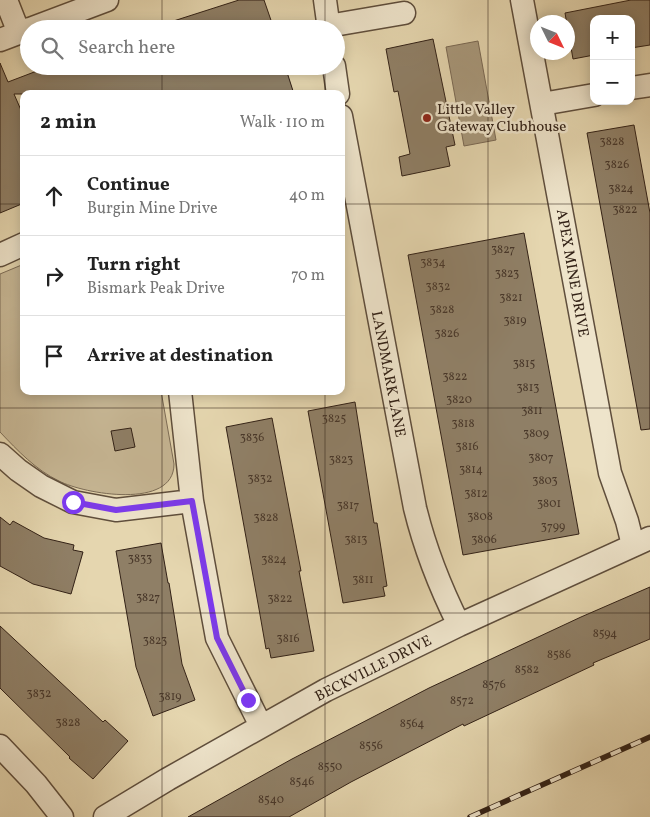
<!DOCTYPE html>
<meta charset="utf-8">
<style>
:root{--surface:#fff;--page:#f6f6f6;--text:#222;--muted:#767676;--line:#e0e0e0}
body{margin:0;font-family:Vollkorn,serif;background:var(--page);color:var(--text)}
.controls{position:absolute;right:15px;top:15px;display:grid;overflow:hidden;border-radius:10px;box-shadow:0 2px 12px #0003}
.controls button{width:45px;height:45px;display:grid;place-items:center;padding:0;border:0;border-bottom:1px solid var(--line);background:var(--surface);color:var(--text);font:25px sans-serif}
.compass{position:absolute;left:530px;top:15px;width:45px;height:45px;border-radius:50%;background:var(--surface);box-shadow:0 2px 12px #0003;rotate:133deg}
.stop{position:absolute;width:15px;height:15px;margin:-11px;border:4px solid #7c3aed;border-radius:50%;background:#fff}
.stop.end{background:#7c3aed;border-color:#fff;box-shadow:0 1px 5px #0008}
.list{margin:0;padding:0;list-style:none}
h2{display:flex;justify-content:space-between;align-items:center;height:65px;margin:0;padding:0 20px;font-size:21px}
h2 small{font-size:16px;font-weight:400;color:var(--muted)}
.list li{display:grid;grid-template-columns:32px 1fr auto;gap:15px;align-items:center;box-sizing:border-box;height:80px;padding:0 20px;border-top:1px solid var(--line)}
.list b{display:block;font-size:19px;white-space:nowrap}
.list p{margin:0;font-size:16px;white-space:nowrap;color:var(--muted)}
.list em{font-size:16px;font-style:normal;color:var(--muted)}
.icon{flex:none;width:28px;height:28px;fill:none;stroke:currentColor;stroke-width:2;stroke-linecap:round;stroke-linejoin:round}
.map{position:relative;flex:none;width:650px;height:817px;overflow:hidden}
.search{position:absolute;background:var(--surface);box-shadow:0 2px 12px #0003;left:20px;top:20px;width:325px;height:55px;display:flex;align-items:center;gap:12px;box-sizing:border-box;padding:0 18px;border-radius:28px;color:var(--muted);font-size:19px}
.panel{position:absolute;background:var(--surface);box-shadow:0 2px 12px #0003;left:20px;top:90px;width:325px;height:305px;border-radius:10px}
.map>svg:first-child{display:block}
.green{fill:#c7b795;stroke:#7c6c56}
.water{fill:#a8987b;stroke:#796853}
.building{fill:#8f7f66;stroke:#322116}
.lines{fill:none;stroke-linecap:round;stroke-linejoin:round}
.minor-casing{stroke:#5f4e3c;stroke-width:25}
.minor{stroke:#eee4cb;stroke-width:22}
.rail-casing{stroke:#322116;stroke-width:5.5}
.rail{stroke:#eee4cb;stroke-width:4;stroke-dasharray:11;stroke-linecap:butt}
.route{stroke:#7c3aed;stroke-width:6}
.grid{fill:none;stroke:#322116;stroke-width:1;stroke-opacity:0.55}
.poi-dot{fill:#8f2418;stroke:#eee4cb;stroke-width:2}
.labels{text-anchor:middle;stroke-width:5;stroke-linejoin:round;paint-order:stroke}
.number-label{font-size:12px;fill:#49382a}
.poi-label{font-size:15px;fill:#322116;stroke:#eee4cb;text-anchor:start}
.street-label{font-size:15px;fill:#322116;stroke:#eee4cb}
</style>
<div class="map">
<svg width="650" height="817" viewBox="0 0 650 817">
<rect width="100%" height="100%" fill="#e5d6af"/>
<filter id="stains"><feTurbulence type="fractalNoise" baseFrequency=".004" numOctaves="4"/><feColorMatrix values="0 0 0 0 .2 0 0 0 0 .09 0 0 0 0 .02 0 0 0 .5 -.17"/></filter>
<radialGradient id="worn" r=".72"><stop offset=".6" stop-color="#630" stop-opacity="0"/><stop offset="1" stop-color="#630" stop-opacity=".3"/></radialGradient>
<path class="green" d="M24 264V391H161L174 464C174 510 84 494 59 481 36 470 18 451 0 432V274Z"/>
<path class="water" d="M478 41 496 140 464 146 446 47Z"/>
<path class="building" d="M239 0H264L274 29H161V25Z
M631 0H650V45L631 48V19H594V55L573 59 565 13Z
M433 39 455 145 446 147 450 166 402 176 399 157 410 154 398 91 394 92 386 49Z
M0 63 8 82 50 66H285L294 94H14L24 117V203L0 213Z
M634 125 650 213V429L641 430 587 133Z
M524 233 579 534 463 555 408 255Z
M355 402 374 523H377L387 586 383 587 385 596 343 603 308 411Z
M272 418 301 571H299L314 651 271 658 269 648 266 649 259 609 226 427Z
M131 428 135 447 115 451 111 431Z
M0 517 10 525 13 521 44 538 74 545 73 550 83 552 71 594 33 584 0 566Z
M161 543 168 583H169L182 664 195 700 153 716 136 667 116 551Z
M650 587V639L593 663 594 665 464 726 463 724 351 782 289 817H188L292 759 429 688 581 617Z
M0 626 103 722 105 720 128 741 93 779 69 758 70 757 0 688Z"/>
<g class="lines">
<defs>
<path id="minor" d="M6 0 19 33
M325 0 329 29
M522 0 610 473 627 521 633 545
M328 26 404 13
M30 29 107 0
M0 40 29 29
M334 66 338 94
M631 88 650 85
M542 104 594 95
M341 116 415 508C425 549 440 587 459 625
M0 255 24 244
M180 391 192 501 217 638 261 726
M0 454 18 470 41 486 73 502 116 510 192 501
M0 746 36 784 62 817
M105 817 168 779 326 690 459 625 650 538"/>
</defs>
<use href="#minor" class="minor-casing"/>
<use href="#minor" class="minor"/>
<defs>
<path id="rail" d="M470 817 650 737"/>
</defs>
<use href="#rail" class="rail-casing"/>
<use href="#rail" class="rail"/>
</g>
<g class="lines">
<path class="route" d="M73 502 116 510 192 501 217 638 248 700"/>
</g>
<path class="grid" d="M162 0V29M325 0V29M488 0V817M162 66V94M325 66V94M0 204H24M341 204H650M162 391V817M325 391V817M0 408H650M0 613H650"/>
<circle class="poi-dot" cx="427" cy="118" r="5"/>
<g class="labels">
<g class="number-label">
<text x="612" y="145">3828</text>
<text x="617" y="168">3826</text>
<text x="621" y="192">3824</text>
<text x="625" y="213">3822</text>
<text x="503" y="253">3827</text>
<text x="433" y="266">3834</text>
<text x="507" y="277">3823</text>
<text x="438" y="290">3832</text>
<text x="511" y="301">3821</text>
<text x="442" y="313">3828</text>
<text x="515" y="324">3819</text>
<text x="447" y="337">3826</text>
<text x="524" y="367">3815</text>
<text x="455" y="380">3822</text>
<text x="528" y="391">3813</text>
<text x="459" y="403">3820</text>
<text x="532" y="414">3811</text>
<text x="334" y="422">3825</text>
<text x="463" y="427">3818</text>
<text x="536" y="437">3809</text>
<text x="252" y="441">3836</text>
<text x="467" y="450">3816</text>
<text x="541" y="461">3807</text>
<text x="341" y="463">3823</text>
<text x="471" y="473">3814</text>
<text x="260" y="482">3832</text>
<text x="545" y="484">3803</text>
<text x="476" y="497">3812</text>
<text x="549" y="507">3801</text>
<text x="348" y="509">3817</text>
<text x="480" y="520">3808</text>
<text x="266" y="521">3828</text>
<text x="553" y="530">3799</text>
<text x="356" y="543">3813</text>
<text x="484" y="543">3806</text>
<text x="140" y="562">3833</text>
<text x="274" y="563">3824</text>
<text x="363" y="583">3811</text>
<text x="148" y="601">3827</text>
<text x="280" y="602">3822</text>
<text x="605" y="637">8594</text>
<text x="288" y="642">3816</text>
<text x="155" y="644">3823</text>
<text x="559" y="658">8586</text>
<text x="527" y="673">8582</text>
<text x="494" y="688">8576</text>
<text x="39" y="697">3832</text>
<text x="170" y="700">3819</text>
<text x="462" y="704">8572</text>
<text x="68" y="726">3828</text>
<text x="412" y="727">8564</text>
<text x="371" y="749">8556</text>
<text x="330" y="770">8550</text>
<text x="302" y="785">8546</text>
<text x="271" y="803">8540</text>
</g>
<g class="poi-label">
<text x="437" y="114">Little Valley<tspan x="437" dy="17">Gateway Clubhouse</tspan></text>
</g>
<g class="street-label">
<text transform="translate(573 273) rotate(80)" y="5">APEX MINE DRIVE</text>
<text transform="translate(389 374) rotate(79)" y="5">LANDMARK LANE</text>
<text transform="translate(373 668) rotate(-27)" y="5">BECKVILLE DRIVE</text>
</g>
</g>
<rect width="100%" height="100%" filter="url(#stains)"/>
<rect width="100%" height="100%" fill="url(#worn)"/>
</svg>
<div class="controls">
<button>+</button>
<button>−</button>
</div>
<svg class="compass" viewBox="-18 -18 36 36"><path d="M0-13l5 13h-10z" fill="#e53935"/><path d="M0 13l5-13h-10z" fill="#767676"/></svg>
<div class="stop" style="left:73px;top:502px"></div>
<div class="stop end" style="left:248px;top:700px"></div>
<div class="search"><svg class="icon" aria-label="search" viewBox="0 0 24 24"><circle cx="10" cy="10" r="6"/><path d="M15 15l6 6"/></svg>Search here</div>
<section class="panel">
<h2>2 min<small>Walk · 110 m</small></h2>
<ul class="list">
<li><svg class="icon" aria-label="ahead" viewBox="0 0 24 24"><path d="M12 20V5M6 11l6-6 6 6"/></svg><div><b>Continue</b><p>Burgin Mine Drive</p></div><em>40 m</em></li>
<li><svg class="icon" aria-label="right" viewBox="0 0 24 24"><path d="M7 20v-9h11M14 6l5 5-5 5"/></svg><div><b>Turn right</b><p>Bismark Peak Drive</p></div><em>70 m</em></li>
<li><svg class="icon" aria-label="arrive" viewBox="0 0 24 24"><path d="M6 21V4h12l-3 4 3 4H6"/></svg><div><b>Arrive at destination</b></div></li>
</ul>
</section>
</div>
